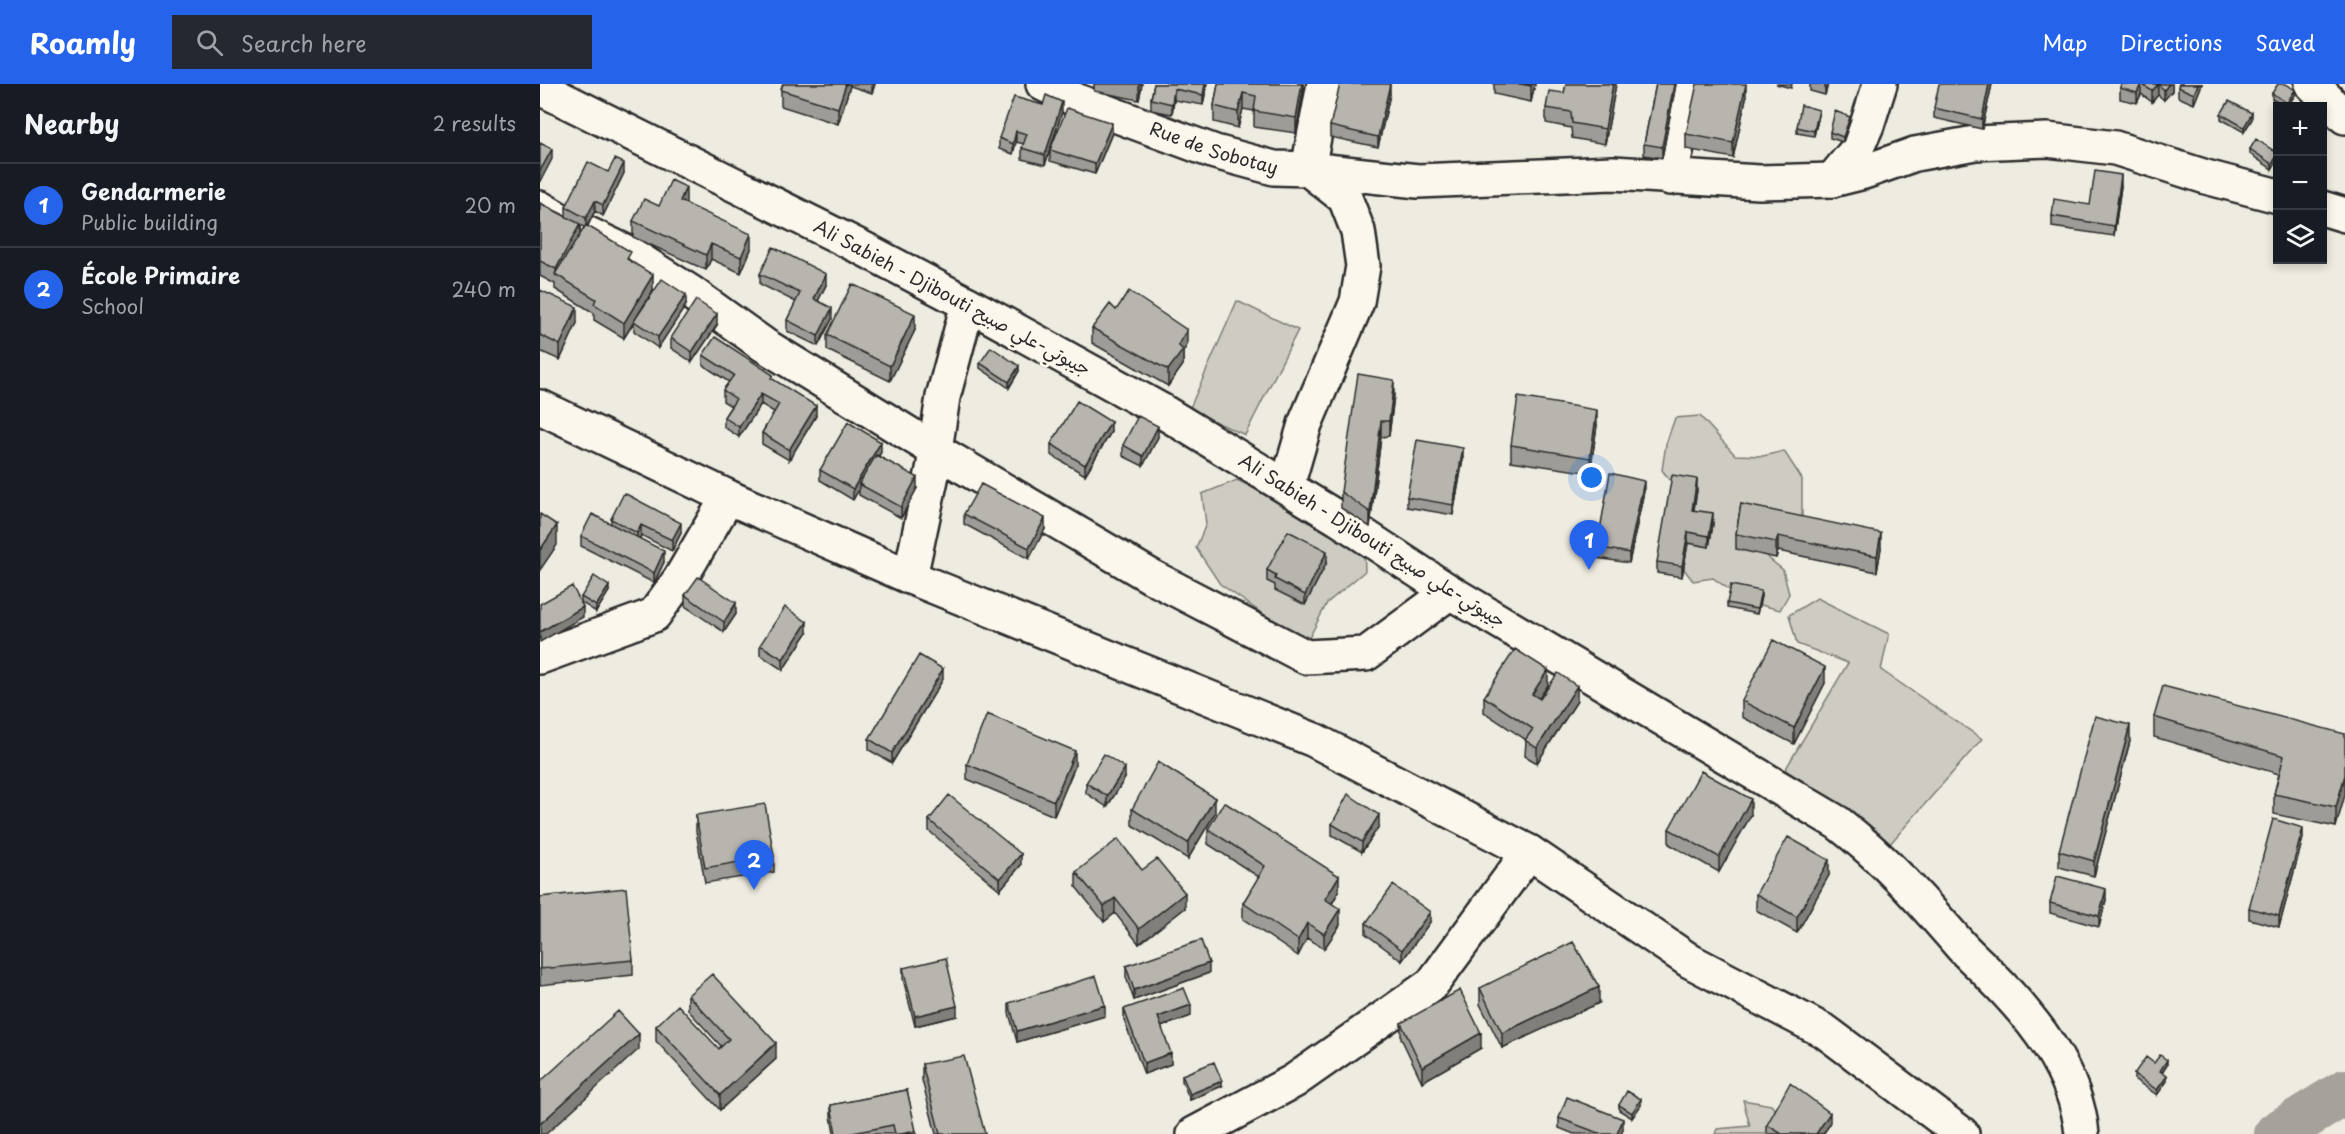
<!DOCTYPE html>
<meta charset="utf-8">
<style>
:root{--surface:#171b24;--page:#242831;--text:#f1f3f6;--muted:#9ea1a6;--line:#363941;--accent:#2563eb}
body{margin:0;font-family:"Playpen Sans","Playpen Sans Arabic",sans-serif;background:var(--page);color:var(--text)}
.controls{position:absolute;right:18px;top:18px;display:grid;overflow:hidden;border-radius:0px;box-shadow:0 3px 9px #0003}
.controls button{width:54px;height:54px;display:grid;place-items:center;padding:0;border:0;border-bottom:2px solid var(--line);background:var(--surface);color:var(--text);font:30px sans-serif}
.you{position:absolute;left:1052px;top:394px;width:21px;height:21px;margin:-15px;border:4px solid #fff;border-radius:50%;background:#1a73e8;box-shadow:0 0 0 9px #1a73e833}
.badge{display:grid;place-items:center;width:39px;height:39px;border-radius:50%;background:var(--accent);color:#fff;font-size:20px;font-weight:700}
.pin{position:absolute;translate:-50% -50px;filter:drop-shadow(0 2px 3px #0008)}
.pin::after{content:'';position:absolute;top:32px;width:21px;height:18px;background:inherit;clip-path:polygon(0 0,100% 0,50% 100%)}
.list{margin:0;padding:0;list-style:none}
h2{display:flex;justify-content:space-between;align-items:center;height:78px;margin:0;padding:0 24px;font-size:26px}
h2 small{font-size:20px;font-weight:400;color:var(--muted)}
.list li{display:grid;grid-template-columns:39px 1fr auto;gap:18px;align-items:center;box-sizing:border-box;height:84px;padding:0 24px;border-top:2px solid var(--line)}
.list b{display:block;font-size:22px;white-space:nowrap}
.list p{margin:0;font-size:20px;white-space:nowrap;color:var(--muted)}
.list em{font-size:20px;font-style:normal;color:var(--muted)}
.icon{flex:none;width:33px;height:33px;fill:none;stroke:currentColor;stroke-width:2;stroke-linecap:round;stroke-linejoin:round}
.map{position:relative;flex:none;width:1805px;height:1050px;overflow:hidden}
header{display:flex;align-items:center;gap:36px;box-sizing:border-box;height:84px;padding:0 30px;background:var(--accent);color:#fff}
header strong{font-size:28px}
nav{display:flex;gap:33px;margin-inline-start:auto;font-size:21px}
.search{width:420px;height:54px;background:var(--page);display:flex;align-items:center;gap:15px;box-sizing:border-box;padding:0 21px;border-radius:0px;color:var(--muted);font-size:22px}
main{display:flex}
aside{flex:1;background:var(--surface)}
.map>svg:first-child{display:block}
.green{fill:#cecbc2;stroke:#7c7b76;stroke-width:1.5}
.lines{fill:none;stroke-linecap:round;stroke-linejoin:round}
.river{stroke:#a4a29a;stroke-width:46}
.minor-casing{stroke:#2b2b2b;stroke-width:38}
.major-casing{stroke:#2b2b2b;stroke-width:38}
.minor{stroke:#fbf7ec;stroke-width:33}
.major{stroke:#fbf7ec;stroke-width:33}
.wall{fill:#9e9c96;stroke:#2b2b2b;stroke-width:1.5;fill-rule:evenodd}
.shaded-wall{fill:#817f7a;stroke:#2b2b2b;stroke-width:1.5}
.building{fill:#b8b5ae;stroke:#2b2b2b;stroke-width:1.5}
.labels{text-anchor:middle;stroke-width:6;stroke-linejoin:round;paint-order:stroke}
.street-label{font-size:18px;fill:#2b2b2b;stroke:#fbf7ec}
</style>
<header>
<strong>Roamly</strong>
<div class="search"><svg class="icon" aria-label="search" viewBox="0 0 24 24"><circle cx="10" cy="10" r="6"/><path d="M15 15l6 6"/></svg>Search here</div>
<nav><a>Map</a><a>Directions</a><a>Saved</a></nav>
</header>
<main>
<aside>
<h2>Nearby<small>2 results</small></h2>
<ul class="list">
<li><span class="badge">1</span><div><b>Gendarmerie</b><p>Public building</p></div><em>20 m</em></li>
<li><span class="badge">2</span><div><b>École Primaire</b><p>School</p></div><em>240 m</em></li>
</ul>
</aside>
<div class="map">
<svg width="1805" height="1050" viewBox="0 0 1805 1050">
<rect width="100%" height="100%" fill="#eeebe0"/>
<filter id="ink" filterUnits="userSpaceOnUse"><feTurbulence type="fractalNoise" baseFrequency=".0167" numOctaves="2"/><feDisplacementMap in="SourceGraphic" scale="12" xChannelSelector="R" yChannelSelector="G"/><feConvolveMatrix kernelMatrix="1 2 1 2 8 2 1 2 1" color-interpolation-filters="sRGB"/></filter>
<g filter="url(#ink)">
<path class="green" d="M697 217 758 246 705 351 649 326Z
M1160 332 1195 371 1223 372 1244 367 1262 395V432L1244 449 1206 456 1243 486 1249 510 1240 526 1205 517 1173 494 1153 497 1140 480 1148 419 1122 386 1126 360 1135 334Z
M697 396 792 443 824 462 825 487 787 519 766 560 680 500 656 464 666 440 662 410Z
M1277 514 1349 550 1341 586 1442 655 1349 761 1314 731 1245 686 1308 579 1257 560 1249 531Z
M1203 1016 1231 1021 1247 1040 1239 1050H1175L1177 1045 1210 1042Z"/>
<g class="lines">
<path class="river" d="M1737 1050 1805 1008"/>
<defs>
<g id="minor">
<path id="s1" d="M503 0 540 18 675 68 734 84 768 85 784 0"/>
<path d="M1772 0 1805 33"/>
<path d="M768 85 878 97 1073 89 1219 98 1292 96 1324 88 1375 70 1435 59 1507 56 1575 64 1666 93 1738 112"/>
<path d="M1130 94 1151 0"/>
<path d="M1292 96 1315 68 1327 41 1340 0"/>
<path d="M0 124 27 140 90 170 150 208 224 261 395 366 403 313 428 220"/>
<path d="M1782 124 1805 131"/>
<path d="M0 323 188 413 370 493 774 656 989 768 1150 877 1286 948 1422 1050"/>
<path d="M747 402 765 340 817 218 823 182 818 147 805 114 768 85"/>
<path d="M370 493 394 381 395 366 612 493 766 573 826 570 910 508"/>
<path d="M0 573 114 531 140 495 188 413"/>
<path d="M654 1050 754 997 892 900 989 768"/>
</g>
<path id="major" d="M0 4 324 165 428 220 622 327 799 435 910 508 1298 739C1345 775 1382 817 1421 862 1430 872 1441 881 1450 891 1494 935 1536 987 1542 1050"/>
</defs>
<use href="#minor" class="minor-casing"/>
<use href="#major" class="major-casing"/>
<use href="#minor" class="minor"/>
<use href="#major" class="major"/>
</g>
<path class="wall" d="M243 0H335L332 9 310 2 298 40 241 22V6Z
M554 0H602L599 16 554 7Z
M614 0H667L663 21 634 16 632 30 611 26V15Z
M678 0H763V7L756 49 714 43V27L703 25 698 44 674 38V22Z
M954 0H995L991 18 954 10Z
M1026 0H1076L1065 60 1032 54 1031 44 1006 39V24L1024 9Z
M1116 0H1136L1122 74 1104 71V60Z
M1236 0H1252L1251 4Z
M1270 0H1288L1285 11 1270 7Z
M1452 0 1442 45 1394 34V24Z
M1581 0H1632V7L1624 16 1618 11 1612 18 1601 10 1597 19 1580 15V4Z
M1639 0H1662L1654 20 1638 13V3Z
M1732 9 1755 11 1748 22H1745L1732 15Z
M850 10 838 63 790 53V42Z
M1206 14 1193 74 1146 65V50Z
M522 28 505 81 482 75V64L484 60 476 58 473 70 459 65V54Z
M1681 30 1712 35 1704 48 1681 35Z
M1279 31 1274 52 1257 49V43Z
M1310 38 1303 58 1290 54V48Z
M572 49 555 90 510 77V66Z
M1710 65 1737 69 1732 85 1710 70Z
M68 88 84 89 63 132 55 127 48 142 91 177 113 206 99 230 146 221 118 264 94 247V238L84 254 54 236V229L15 205V200L0 192V119L26 132V123ZM40 141 44 143 40 150Z
M1581 102 1574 152 1512 143V132L1550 121Z
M146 119V120L211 165 201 189 171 175 166 186 93 153V137L119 122Z
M220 190 286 201 278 217 292 235 278 262 247 247V236L256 218 220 200Z
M0 206 37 239 20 276 0 267Z
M576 226 647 261 643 268V281L628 302 552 259V244Z
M177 241 152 278 131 264V254Z
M375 246 350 297 287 266V251Z
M163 271 233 296 276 332 249 376 222 360V349L234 328 221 320 199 353 184 343V333L191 322 183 317V306L189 298 163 281Z
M440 279 479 287 469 304 440 284Z
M854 311 849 352 841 353 830 443 801 424V408Z
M1057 341 1050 389 971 377V361Z
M571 348 545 391 511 371V360Z
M618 353 603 382 583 372V361Z
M341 368 339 372 377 404 361 434 319 411V405L313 416 280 396V386Z
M923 375 913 431 867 423V413Z
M1157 406 1154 426 1173 440 1169 463 1148 459 1142 493 1117 489V478Z
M1104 407 1089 479 1057 474V463Z
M1201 420 1341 464 1337 488 1238 467 1236 474 1196 465V450Z
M424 430 505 445 489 475 424 440Z
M71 435 141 449 132 467 101 451 100 455 124 478 114 499 41 462V452L71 440Z
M787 478 765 521 735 506V501L727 497V486Z
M69 507 56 528 41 518V513Z
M145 511 196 530 184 548 145 522Z
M1221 512 1217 530 1187 524V519Z
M267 549 243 586 220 571V561Z
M403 595 352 679 329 666V655Z
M1285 599 1254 660 1202 633V617Z
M1008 601 999 614 1037 617 997 679 985 672 986 656 944 628V613Z
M1614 633 1805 650 1796 743 1734 730V710L1739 690 1614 653Z
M1590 657 1554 792 1519 783V767Z
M427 680 535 682 514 732 427 695Z
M585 694 567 723 546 709V699Z
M592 725 675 729 648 775 592 741Z
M156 731 234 772V788L165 799 156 747Z
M1211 731 1179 788 1129 760V745Z
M389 736 481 781 460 806 389 747Z
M792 740 839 742 822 768 792 751Z
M668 745 799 807 792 820 800 841 784 865 767 854 758 872 703 835V819L719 793 668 760Z
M1763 754 1739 843 1709 835V824Z
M602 786 645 824 599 860 575 829 564 838 536 803V788Z
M1289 791 1257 849 1216 826V810Z
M0 813 93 876V891L0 901Z
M1566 816 1559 843 1510 829V819Z
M890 838 862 877 826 850V839Z
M586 882 669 889 594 916 586 893Z
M363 884 417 932 375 942 363 895Z
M940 904 1059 919 962 964 940 920Z
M148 911 236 975 180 1026 116 957V942L179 965 181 962 148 926Z
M469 919 565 932 477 958 469 929Z
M584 925 651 932 621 943 631 980 604 990 584 936Z
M861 939 941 964 882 998 861 954Z
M1614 979 1627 981 1622 989 1627 997 1617 1011 1594 995V990Z
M382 980 445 1050H396L382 996Z
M642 991 682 1002 650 1016 642 997Z
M367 1006 376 1050H294L291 1032V1021Z
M1079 1021H1101L1092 1034 1079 1026Z
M1019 1034 1083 1045 1081 1050H1034L1019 1044Z
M1290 1040 1283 1050H1227V1041Z"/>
<path class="shaded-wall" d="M306 0H310V2L298 40V24Z
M332 0H335L332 9Z
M599 0H602L599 16Z
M665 0H667L663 21V11Z
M762 0H763V7L756 49V34Z
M850 0V10L838 63V53Z
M992 0H995L991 18V2Z
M1073 0H1076L1065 60V45Z
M1134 0H1136L1122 74V63Z
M1206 0V14L1193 74V59Z
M1285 0H1288L1285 11Z
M1449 0H1452L1442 45V35Z
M1601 0V10L1597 19V9Z
M1618 0V11L1612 18V7Z
M1629 0H1632V7L1624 16V6Z
M1658 0H1662L1654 20V10Z
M634 5V16L632 30V20Z
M1755 6V11L1747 22V19Z
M703 9V25L698 44V28Z
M522 18V28L505 81V71Z
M1279 26V31L1274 52V47Z
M1712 29V35L1704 48V43Z
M1310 33V38L1303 58V53Z
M572 39V49L555 90V80Z
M476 47V58L473 70V60Z
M12 65V75L0 98V87Z
M1737 71V77L1732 85V80Z
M84 79V89L63 132V121Z
M1581 91V102L1574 152V142Z
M146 103V119L140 133V117Z
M55 117V127L46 144V134Z
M40 140V155L16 191V185Z
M211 150V165L201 189V173Z
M171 160V175L166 186V171Z
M286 190V201L274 225V215Z
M113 191V206L84 254V239Z
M146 211V221L118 264V253Z
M37 223V239L20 276V261Z
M292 224V235L278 262V252Z
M177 230V241L152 278V268Z
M375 230V246L350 297V282Z
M647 246V261L643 268V281L628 302V286L638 261Z
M479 282V287L469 304V298Z
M854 296V311L849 352V337Z
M221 310V320L199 353V343Z
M276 322V332L249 376V366Z
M1057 326V341L1050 389V374Z
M841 337V353L830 443V428Z
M571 338V348L545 391V381Z
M618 342V353L603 382V372Z
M341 358V368L321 401 319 400V405L313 416V405Z
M923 364V375L913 431V421Z
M377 393V404L361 434V423Z
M1157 395V406L1152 436V426Z
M1104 397V407L1089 479V469Z
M1173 429V440L1169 463V452Z
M505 434V445L489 475V464Z
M141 439V449L132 467V456Z
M17 441V461L0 486V466Z
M101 441V451L97 460V449Z
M1148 448V459L1142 493V482Z
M1341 449V464L1337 488V472Z
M1238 452V467L1236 474V458Z
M124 467V478L114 499V489Z
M787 467V478L765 521V511Z
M69 502V507L56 528V522Z
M1221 507V512L1217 530V525Z
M196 519V530L184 548V538Z
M43 523V533L0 558V548Z
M267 538V549L243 586V575Z
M1285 583V599L1254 660V644Z
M403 585V595L352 679V669Z
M1008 586V601L992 625V610Z
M1037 602V617L997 679V664Z
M1590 641V657L1554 792V777Z
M535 667V682L514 732V717Z
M585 684V694L567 723V712Z
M1805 691V711L1796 743V723Z
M675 714V729L648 775V759Z
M1211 715V731L1179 788V773Z
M839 731V742L822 768V758Z
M1763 744V754L1739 843V832Z
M481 770V781L460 806V795Z
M1289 776V791L1257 849V833Z
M799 792V807L785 831V815Z
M1566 805V816L1559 843V832Z
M645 809V824L599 860V845Z
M575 814V829L564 838V822Z
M800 825V841L784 865V850Z
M890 828V838L862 877V866Z
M767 839V854L758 872V856Z
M669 879V889L594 916V906Z
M1059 903V919L962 964V949Z
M565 921V932L477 958V947Z
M651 921V932L618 944V933Z
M417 922V932L375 942V932Z
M941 949V964L882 998V983Z
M99 950V965L6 1050H0V1040Z
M236 959V975L180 1026V1011Z
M631 969V980L604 990V979Z
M1627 976V981L1620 992V987Z
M1627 992V997L1617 1011V1006Z
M682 997V1002L650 1016V1010Z
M1101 1015V1021L1092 1034V1029Z
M1290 1029V1040L1283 1050H1276Z
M1083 1035V1045L1081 1050H1077Z
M376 1047V1050H361Z"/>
<path class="building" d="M243 0H306L298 24 241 6Z
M614 0H665L663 11 634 5 632 20 611 15Z
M678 0H762L756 34 714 27 716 12 703 9 698 28 674 22Z
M800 0H850L838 53 790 42Z
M980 0H992L991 2Z
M1026 0H1073L1065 45 1032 39 1031 28 1006 24 1009 7 1024 9Z
M1116 0H1134L1122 63 1104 60Z
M1157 0H1206L1193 59 1146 50Z
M1399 0H1449L1442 35 1394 24Z
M1581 0H1601L1597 9 1580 4Z
M1601 0H1629L1624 6 1618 0 1612 7Z
M1639 0H1658L1654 10 1638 3Z
M1738 0H1746L1755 6 1747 19 1732 9Z
M506 11 522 18 505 71 482 64 487 50 476 47 473 60 459 54 474 13 503 21Z
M1689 17 1712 29 1704 43 1681 30Z
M1261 21 1279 26 1274 47 1257 43Z
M527 24 572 39 555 80 510 66Z
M1295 27 1310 33 1303 53 1290 48Z
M1716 55 1737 69V71L1732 80 1710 65Z
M0 59 12 65 0 87Z
M75 75 84 79 63 121 55 117 46 134 26 123 48 78 68 88Z
M1555 87 1581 91 1574 142 1512 132 1514 115 1550 121Z
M131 96 146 103 140 117 211 150 201 173 171 160 166 171 93 137 104 115 119 122Z
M0 119 40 140 16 185 0 177Z
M46 141 91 168 87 175 113 191 84 239 54 220 56 215 15 190Z
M233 163 286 190 274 215 292 224 278 252 247 236 260 209 220 190Z
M122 195 146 211 118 253 94 237Z
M312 200 375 230 350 282 287 251Z
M0 206 37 223 20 261 0 251Z
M589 207 647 246 638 261 643 266 628 286 552 244 570 220 576 226Z
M156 216 177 230 152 268 131 254Z
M175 253 233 291 231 294 276 322 249 366 222 349 239 320 221 310 199 343 184 333 196 315 183 306 194 291 163 271Z
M451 263 479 282 469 298 440 279Z
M818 290 854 296 849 337H841L830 428 801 408Z
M978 313 1057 326 1050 374 971 361Z
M537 317 571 338 545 381 511 360Z
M598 332 618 342 603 372 583 361Z
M308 338 341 358 313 405 280 386Z
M877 356 923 364 913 421 867 413Z
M336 371 377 393 361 423 319 400Z
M1070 389 1104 397 1089 469 1057 463Z
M1132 391 1157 395 1152 426 1173 429 1169 452 1148 448 1142 482 1117 478Z
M441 400 505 434 489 464 424 430Z
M84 409 141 439 132 456 101 441 97 449 71 435Z
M1201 420 1341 449 1337 472 1238 452 1236 458 1196 450Z
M0 430 17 441 0 466Z
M52 430 124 467 114 489 41 452Z
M748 447 787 467 765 511 735 495 736 491 727 486Z
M54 492 69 502 56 522 41 513Z
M158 493 196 519 184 538 145 511Z
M1191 501 1221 507 1217 525 1187 519Z
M32 502 43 523 0 548V520Z
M245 523 267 538 243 575 220 561Z
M1233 556 1285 583 1254 644 1202 617Z
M975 565 1008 586 992 610 1000 615 1018 589 1037 602 997 664 985 656 993 645 944 613Z
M379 571 403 585 352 669 329 655Z
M1623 602 1805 650V691L1796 723 1734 710 1744 672 1614 633Z
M447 630 535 667 514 717 427 680Z
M1555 632 1590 641 1554 777 1519 767Z
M564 670 585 684 567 712 546 699Z
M618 678 675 714 648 759 592 725Z
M1161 687 1211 715 1179 773 1129 745Z
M808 710 839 731 822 758 792 740Z
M409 711 481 770 460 795 389 736Z
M684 718 799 792 785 815 800 825 784 850 767 839 758 856 703 819 725 782 668 745Z
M225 720 234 772 165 784 156 731Z
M1733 735 1763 744 1739 832 1709 824Z
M1248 753 1289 776 1257 833 1216 810Z
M578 755 602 786 617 775 645 809 599 845 575 814 564 822 536 788Z
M1517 792 1566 805 1559 832 1510 819Z
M853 801 890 828 862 866 826 839Z
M86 804 93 876 0 885V813Z
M661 856 669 879 594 906 586 882Z
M1033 858 1059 903 962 949 940 904Z
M406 874 417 922 375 932 363 884Z
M172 890 236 959 180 1011 116 942 138 921 179 965 189 955 148 911Z
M556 892 565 921 477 947 469 919Z
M644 904 651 921 618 933 631 969 604 979 584 925Z
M920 906 941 949 882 983 861 939Z
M78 927 99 950 0 1040V998Z
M1620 971 1627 976 1620 987 1627 992 1617 1006 1594 990 1606 973 1614 979Z
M424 972 445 1050H400L382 980Z
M674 978 682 997 650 1010 642 991Z
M1250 999 1290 1029 1276 1050H1242L1227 1041Z
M367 1006 376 1047 361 1050H355L353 1041 308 1050H296L291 1021Z
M1087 1007 1101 1015 1092 1029 1079 1021Z
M1027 1013 1083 1035 1077 1050H1061L1019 1034Z"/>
</g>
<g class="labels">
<g class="street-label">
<text dy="6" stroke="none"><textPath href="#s1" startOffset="183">Rue de Sobotay</textPath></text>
<text transform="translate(412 214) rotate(28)" y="6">Ali Sabieh - Djibouti جيبوتي-علي صبيح</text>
<text transform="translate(832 457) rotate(32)" y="6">Ali Sabieh - Djibouti جيبوتي-علي صبيح</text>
</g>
</g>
</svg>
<div class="controls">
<button>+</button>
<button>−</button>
<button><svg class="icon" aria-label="layers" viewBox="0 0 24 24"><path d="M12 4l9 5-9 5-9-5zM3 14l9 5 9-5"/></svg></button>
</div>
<div class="you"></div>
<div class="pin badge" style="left:1049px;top:486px">1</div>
<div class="pin badge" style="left:214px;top:806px">2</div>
</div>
</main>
